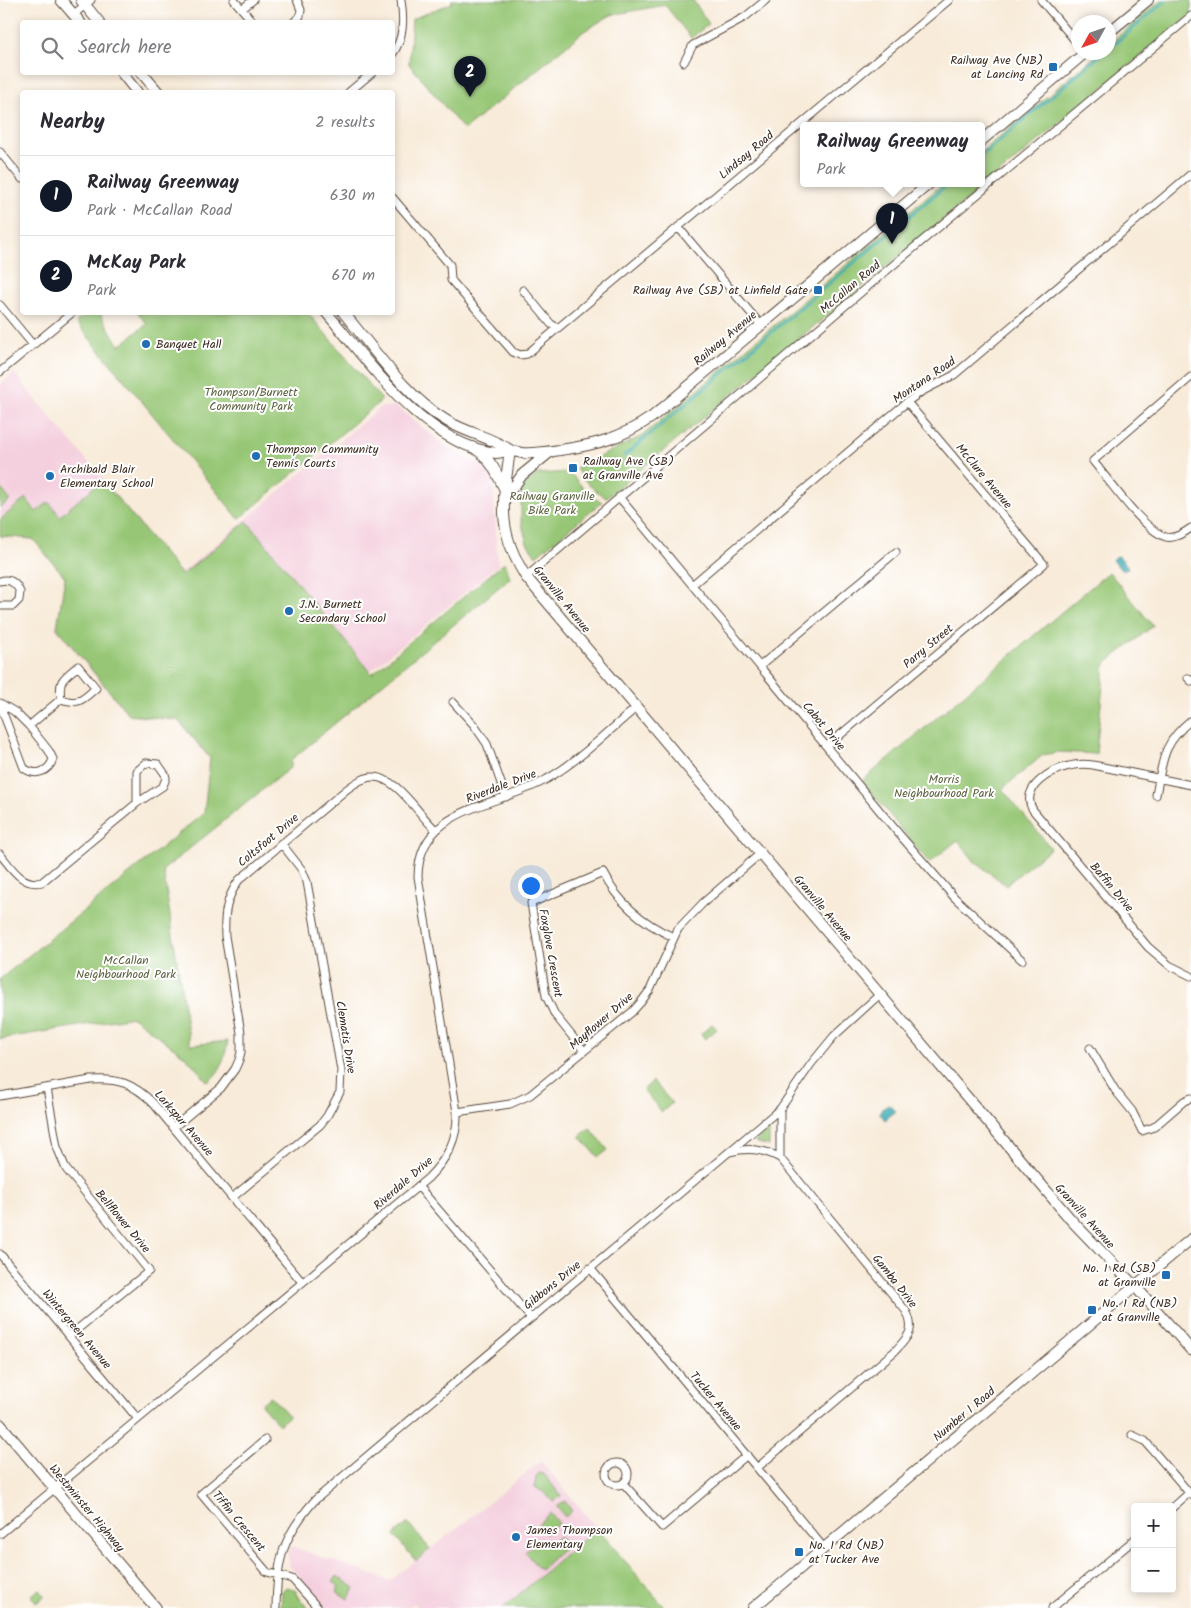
<!DOCTYPE html>
<meta charset="utf-8">
<style>
:root{--surface:#fff;--page:#f2f2f3;--text:#2b2b33;--muted:#7c7c81;--line:#e1e1e2;--accent:#111827}
body{margin:0;font-family:Kalam,sans-serif;background:var(--page);color:var(--text)}
.controls{position:absolute;right:15px;bottom:15px;display:grid;overflow:hidden;border-radius:5px;box-shadow:0 2px 8px #0003}
.controls button{width:45px;height:45px;display:grid;place-items:center;padding:0;border:0;border-bottom:1px solid var(--line);background:var(--surface);color:var(--text);font:25px sans-serif}
.compass{position:absolute;left:1071px;top:15px;width:45px;height:45px;border-radius:50%;background:var(--surface);box-shadow:0 2px 8px #0003;rotate:230deg}
.you{position:absolute;left:530px;top:885px;width:18px;height:18px;margin:-12px;border:4px solid #fff;border-radius:50%;background:#1a73e8;box-shadow:0 0 0 8px #1a73e833}
.badge{display:grid;place-items:center;width:32px;height:32px;border-radius:50%;background:var(--accent);color:#fff;font-size:16px;font-weight:700}
.pin{position:absolute;translate:-50% -41px;filter:drop-shadow(0 1px 2px #0008)}
.pin::after{content:'';position:absolute;top:26px;width:18px;height:15px;background:inherit;clip-path:polygon(0 0,100% 0,50% 100%)}
.popup{position:absolute;left:800px;top:122px;width:185px;height:65px;box-sizing:border-box;display:grid;place-content:center;border-radius:5px;background:var(--surface);filter:drop-shadow(0 1px 4px #0005);font-size:16px;white-space:nowrap;color:var(--muted)}
.popup b{font-size:19px;color:var(--text)}
.popup::after{content:'';position:absolute;left:50%;top:100%;margin-left:-10px;border:10px solid transparent;border-top-color:var(--surface)}
.list{margin:0;padding:0;list-style:none}
h2{display:flex;justify-content:space-between;align-items:center;height:65px;margin:0;padding:0 20px;font-size:21px}
h2 small{font-size:16px;font-weight:400;color:var(--muted)}
.list li{display:grid;grid-template-columns:32px 1fr auto;gap:15px;align-items:center;box-sizing:border-box;height:80px;padding:0 20px;border-top:1px solid var(--line)}
.list b{display:block;font-size:19px;white-space:nowrap}
.list p{margin:0;font-size:16px;white-space:nowrap;color:var(--muted)}
.list em{font-size:16px;font-style:normal;color:var(--muted)}
.icon{flex:none;width:28px;height:28px;fill:none;stroke:currentColor;stroke-width:2;stroke-linecap:round;stroke-linejoin:round}
.map{position:relative;flex:none;width:1191px;height:1608px;overflow:hidden}
.search{position:absolute;background:var(--surface);box-shadow:0 2px 8px #0003;left:20px;top:20px;width:375px;height:55px;display:flex;align-items:center;gap:12px;box-sizing:border-box;padding:0 18px;border-radius:5px;color:var(--muted);font-size:19px}
.panel{position:absolute;background:var(--surface);box-shadow:0 2px 8px #0003;left:20px;top:90px;width:375px;height:225px;border-radius:5px}
.map>svg:first-child{display:block}
.built{fill:#f4cfdd}
.green{fill:#97c776;stroke:#69784a}
.water{fill:#3bacb6;stroke:#3b6b6a}
.lines{fill:none;stroke-linecap:round;stroke-linejoin:round}
.stream{stroke:#3bacb6;stroke-width:2.5}
.street-casing{stroke:#57473a;stroke-width:9}
.secondary-casing{stroke:#57473a;stroke-width:12}
.street{stroke:#fff;stroke-width:7}
.secondary{stroke:#fff;stroke-width:10}
.poi-dot{fill:#1f6fb2;stroke:#fff;stroke-width:2}
.labels{text-anchor:middle;stroke-width:4;stroke-linejoin:round;paint-order:stroke}
.poi-label{font-size:12px;fill:#3b2a1e;stroke:#fff;text-anchor:start}
.street-label{font-size:12px;fill:#3b2a1e;stroke:#fff}
.park-label{font-size:12px;fill:#5b613d;stroke:#fff}
</style>
<div class="map">
<svg width="1191" height="1608" viewBox="0 0 1191 1608">
<rect width="100%" height="100%" fill="#fff"/>
<filter id="ink" filterUnits="userSpaceOnUse"><feTurbulence type="fractalNoise" baseFrequency=".02" numOctaves="2"/><feDisplacementMap in="SourceGraphic" scale="10" xChannelSelector="R" yChannelSelector="G"/><feConvolveMatrix kernelMatrix="1 2 1 2 8 2 1 2 1" color-interpolation-filters="sRGB"/></filter>
<filter id="wash" filterUnits="userSpaceOnUse"><feTurbulence type="fractalNoise" baseFrequency=".0096" numOctaves="4" result="noise"/><feDisplacementMap in="SourceGraphic" scale="20" xChannelSelector="R" yChannelSelector="G"/><feGaussianBlur stdDeviation="1.12" result="paint"/><feColorMatrix in="noise" values="0 0 0 0 0 0 0 0 0 0 0 0 0 0 0 0 0 1.4 0 .05"/><feComposite in="paint" operator="in"/></filter>
<g filter="url(#wash)">
<rect width="100%" height="100%" fill="#f8ebd9"/>
<path class="built" d="M14 373 181 573 381 407 396 406 447 447 492 470 498 565 204 809 209 759 178 721 129 716 56 629 65 577 33 540 0 536V385Z
M541 1461 597 1528 503 1608H418L413 1603 407 1608H325L289 1565 288 1555 291 1546 390 1581Z"/>
<path class="green" d="M451 0H693L709 24 691 38 665 5 611 15 584 31 464 130 409 64 412 19 452 3Z
M1161 0H1191V15L606 498C593 489 584 482 576 468L642 436 944 183H981V152L1099 53 1108 52 1109 44Z
M88 312 100 313 119 346 147 324 138 313H308L382 400 239 519 76 322Z
M569 472 589 494 602 502 536 556 527 543 521 521V494L523 486 538 474Z
M102 480 182 575 247 521 372 674 505 562 510 578 291 760V767L163 870 190 1045 228 1041C224 1060 223 1069 208 1082L186 1057 133 1017 0 1039V979L204 813 210 758 178 720 129 715 57 628 65 577 33 539 0 536V520L26 498 36 512 49 502 60 516Z
M0 487 10 500 0 508Z
M1109 572 1153 626 1105 664 1096 754 1059 752 1043 755 1002 789 1051 848 1006 885 975 862 958 840 929 863 862 781Z
M712 1024 717 1029 705 1039 701 1034Z
M653 1081 672 1103 662 1112 643 1090Z
M590 1128 608 1150 598 1157 580 1136Z
M769 1130V1146L755 1142Z
M271 1396 289 1416 279 1425 261 1404Z
M539 1473 544 1474 561 1496 553 1502 545 1493 535 1487 536 1476Z
M565 1501 572 1511 565 1517 557 1507Z
M550 1513 559 1523 545 1534 537 1525Z
M408 1523 430 1549 416 1561 394 1535Z
M597 1528 665 1608H503L584 1539Z
M559 1537 567 1545 540 1570 525 1552 541 1539 548 1547Z
M337 1576 355 1588 348 1599 336 1591 339 1586 333 1582Z
M288 1587 296 1591V1594L308 1608H281L282 1591 285 1588Z
M39 1589 45 1596 36 1603 31 1596Z"/>
<path class="water" d="M1119 556 1128 567 1126 570H1121L1113 560 1115 557Z
M889 1104 896 1111 885 1120 879 1112Z"/>
<g class="lines">
<path class="stream" d="M1108 49 1167 0
M981 156 1104 52
M624 456 949 183"/>
</g>
</g>
<g filter="url(#ink)">
<g class="lines">
<defs>
<path id="street" d="M234 0 253 22
M1041 0 1078 44
M242 9 253 0
M73 15 91 0
M294 22 300 16 301 10 297 0
M392 55C404 38 404 20 401 0
M684 62 693 45 745 17 766 0
M349 92 373 72
M0 152 22 179
M392 197 450 265 451 280 513 352 520 355 527 354 949 0
M678 227 761 325
M523 290 551 324 558 328
M0 305 33 345
M0 372 73 312
M1191 377 1093 461C1109 480 1143 530 1166 537 1174 539 1184 533 1191 528
M619 497 899 834 954 897 1022 960
M526 577 873 282 1191 16
M0 581C10 578 16 583 20 592L19 600 13 606H0
M692 585 907 402 921 392 954 375 1191 174
M78 666 96 688C82 700 80 705 61 699 58 679 64 678 78 666Z
M760 666 896 552
M1188 678 1191 681
M453 702 474 725 487 744 506 797
M0 703 15 712 29 726 61 699
M0 705 24 768C35 777 49 772 53 759L49 751 29 726
M827 746 1044 564 907 402
M1191 785 1093 765C1085 764 1077 764 1069 766 1051 770 1019 788 1033 810L1148 947 1169 965 1191 976
M1156 795C1163 760 1162 744 1191 720
M0 854C11 867 22 887 42 882L137 803 163 786 166 778 165 774 158 764 146 763 137 771V803
M1090 1048 1115 1090 1132 1111 1142 1131 1154 1127 1184 1101 1191 1098
M584 1051 555 1015 546 996 531 903 603 873C618 903 643 923 673 937
M47 1088 57 1147 66 1169 149 1271 69 1336
M0 1096 91 1080C118 1078 133 1083 153 1103L302 1282
M457 1112 510 1104 530 1095 632 1012 641 1002 650 990 678 929 703 903 761 853
M174 1127 221 1088 235 1069 239 1060 241 1052V1033L225 936C224 915 226 898 239 880L347 789C354 784 362 778 371 777 397 775 418 815 436 830
M730 1152C748 1147 764 1149 780 1158
M418 1186 530 1317
M233 1197 320 1125 327 1116 340 1092 341 1070 307 882 302 870 281 843
M0 1254 138 1419
M590 1268 824 1548
M1132 1435 1145 1441 1191 1495
M265 1440 201 1494 267 1572 292 1579 318 1608
M606 1474a11 11 0 1 1 22 0a11 11 0 1 1-22 0Z
M758 1467 895 1351C908 1337 916 1330 906 1311L780 1158V1109
M623 1483 662 1527 747 1455
M1172 1508 1189 1493
M0 1534 428 1178C447 1159 458 1139 457 1112L418 877C418 805 501 807 547 779 580 760 607 732 636 708
M276 1608C277 1560 282 1537 315 1500L780 1109 811 1064 834 1036 879 995
M1052 1608 1135 1539"/>
<path id="secondary" d="M61 0 80 22
M81 0 99 22
M1108 33 1148 0
M121 72 137 92
M141 72 158 92
M981 141 1086 52
M326 312C369 362 425 445 496 453 501 453 506 450 511 451 514 451 518 452 522 453 534 454 547 452 560 450 596 445 621 438 652 417L930 183
M343 312C375 350 404 395 447 421 467 433 491 437 510 450
M476 449C491 459 497 474 505 490
M510 450C503 503 496 529 526 577L1072 1221 1143 1295 1191 1350
M504 496 515 485 522 475 550 452
M0 1424 156 1608
M753 1608 1191 1239"/>
</defs>
<use href="#street" class="street-casing"/>
<use href="#secondary" class="secondary-casing"/>
<use href="#street" class="street"/>
<use href="#secondary" class="secondary"/>
</g>
</g>
<g class="poi-dot">
<rect x="1048" y="62" width="10" height="10" rx="2.5"/>
<rect x="813" y="285" width="10" height="10" rx="2.5"/>
<circle cx="146" cy="344" r="5"/>
<circle cx="256" cy="456" r="5"/>
<rect x="568" y="463" width="10" height="10" rx="2.5"/>
<circle cx="50" cy="476" r="5"/>
<circle cx="289" cy="611" r="5"/>
<rect x="1161" y="1270" width="10" height="10" rx="2.5"/>
<rect x="1087" y="1305" width="10" height="10" rx="2.5"/>
<circle cx="516" cy="1537" r="5"/>
<rect x="794" y="1547" width="10" height="10" rx="2.5"/>
</g>
<g class="labels">
<g class="poi-label">
<text x="1043" y="64" text-anchor="end">Railway Ave (NB)<tspan x="1043" dy="14">at Lancing Rd</tspan></text>
<text x="808" y="294" text-anchor="end">Railway Ave (SB) at Linfield Gate</text>
<text x="156" y="348">Banquet Hall</text>
<text x="266" y="453">Thompson Community<tspan x="266" dy="14">Tennis Courts</tspan></text>
<text x="583" y="465">Railway Ave (SB)<tspan x="583" dy="14">at Granville Ave</tspan></text>
<text x="60" y="473">Archibald Blair<tspan x="60" dy="14">Elementary School</tspan></text>
<text x="299" y="608">J.N. Burnett<tspan x="299" dy="14">Secondary School</tspan></text>
<text x="1156" y="1272" text-anchor="end">No. 1 Rd (SB)<tspan x="1156" dy="14">at Granville</tspan></text>
<text x="1102" y="1307">No. 1 Rd (NB)<tspan x="1102" dy="14">at Granville</tspan></text>
<text x="526" y="1534">James Thompson<tspan x="526" dy="14">Elementary</tspan></text>
<text x="809" y="1549">No. 1 Rd (NB)<tspan x="809" dy="14">at Tucker Ave</tspan></text>
</g>
<g class="street-label">
<text transform="translate(746 155) rotate(-40)" y="4">Lindsay Road</text>
<text transform="translate(850 287) rotate(-40)" y="4">McCallan Road</text>
<text transform="translate(725 338) rotate(-40)" y="4">Railway Avenue</text>
<text transform="translate(924 380) rotate(-34)" y="4">Montana Road</text>
<text transform="translate(984 476) rotate(50)" y="4">McClure Avenue</text>
<text transform="translate(562 599) rotate(51)" y="4">Granville Avenue</text>
<text transform="translate(928 646) rotate(-40)" y="4">Parry Street</text>
<text transform="translate(824 726) rotate(50)" y="4">Cabot Drive</text>
<text transform="translate(501 786) rotate(-21)" y="4">Riverdale Drive</text>
<text transform="translate(268 840) rotate(-40)" y="4">Coltsfoot Drive</text>
<text transform="translate(1112 887) rotate(50)" y="4">Baffin Drive</text>
<text transform="translate(823 908) rotate(50)" y="4">Granville Avenue</text>
<text transform="translate(551 953) rotate(80)" y="4">Foxglove Crescent</text>
<text transform="translate(601 1021) rotate(-41)" y="4">Mayflower Drive</text>
<text transform="translate(346 1037) rotate(81)" y="4">Clematis Drive</text>
<text transform="translate(184 1123) rotate(49)" y="4">Larkspur Avenue</text>
<text transform="translate(403 1183) rotate(-41)" y="4">Riverdale Drive</text>
<text transform="translate(1085 1216) rotate(48)" y="4">Granville Avenue</text>
<text transform="translate(123 1221) rotate(50)" y="4">Bellflower Drive</text>
<text transform="translate(895 1281) rotate(52)" y="4">Gamba Drive</text>
<text transform="translate(552 1285) rotate(-39)" y="4">Gibbons Drive</text>
<text transform="translate(77 1329) rotate(50)" y="4">Wintergreen Avenue</text>
<text transform="translate(716 1401) rotate(50)" y="4">Tucker Avenue</text>
<text transform="translate(964 1414) rotate(-40)" y="4">Number 1 Road</text>
<text transform="translate(87 1508) rotate(50)" y="4">Westminster Highway</text>
<text transform="translate(239 1521) rotate(50)" y="4">Tiffin Crescent</text>
</g>
<g class="park-label">
<text x="251" y="396">Thompson/Burnett<tspan x="251" dy="14">Community Park</tspan></text>
<text x="552" y="500">Railway Granville<tspan x="552" dy="14">Bike Park</tspan></text>
<text x="944" y="783">Morris<tspan x="944" dy="14">Neighbourhood Park</tspan></text>
<text x="126" y="964">McCallan<tspan x="126" dy="14">Neighbourhood Park</tspan></text>
</g>
</g>
</svg>
<div class="controls">
<button>+</button>
<button>−</button>
</div>
<svg class="compass" viewBox="-18 -18 36 36"><path d="M0-13l5 13h-10z" fill="#e53935"/><path d="M0 13l5-13h-10z" fill="#7c7c81"/></svg>
<div class="you"></div>
<div class="pin badge" style="left:892px;top:244px">1</div>
<div class="popup"><b>Railway Greenway</b>Park</div>
<div class="pin badge" style="left:470px;top:97px">2</div>
<div class="search"><svg class="icon" aria-label="search" viewBox="0 0 24 24"><circle cx="10" cy="10" r="6"/><path d="M15 15l6 6"/></svg>Search here</div>
<section class="panel">
<h2>Nearby<small>2 results</small></h2>
<ul class="list">
<li><span class="badge">1</span><div><b>Railway Greenway</b><p>Park · McCallan Road</p></div><em>630 m</em></li>
<li><span class="badge">2</span><div><b>McKay Park</b><p>Park</p></div><em>670 m</em></li>
</ul>
</section>
</div>
